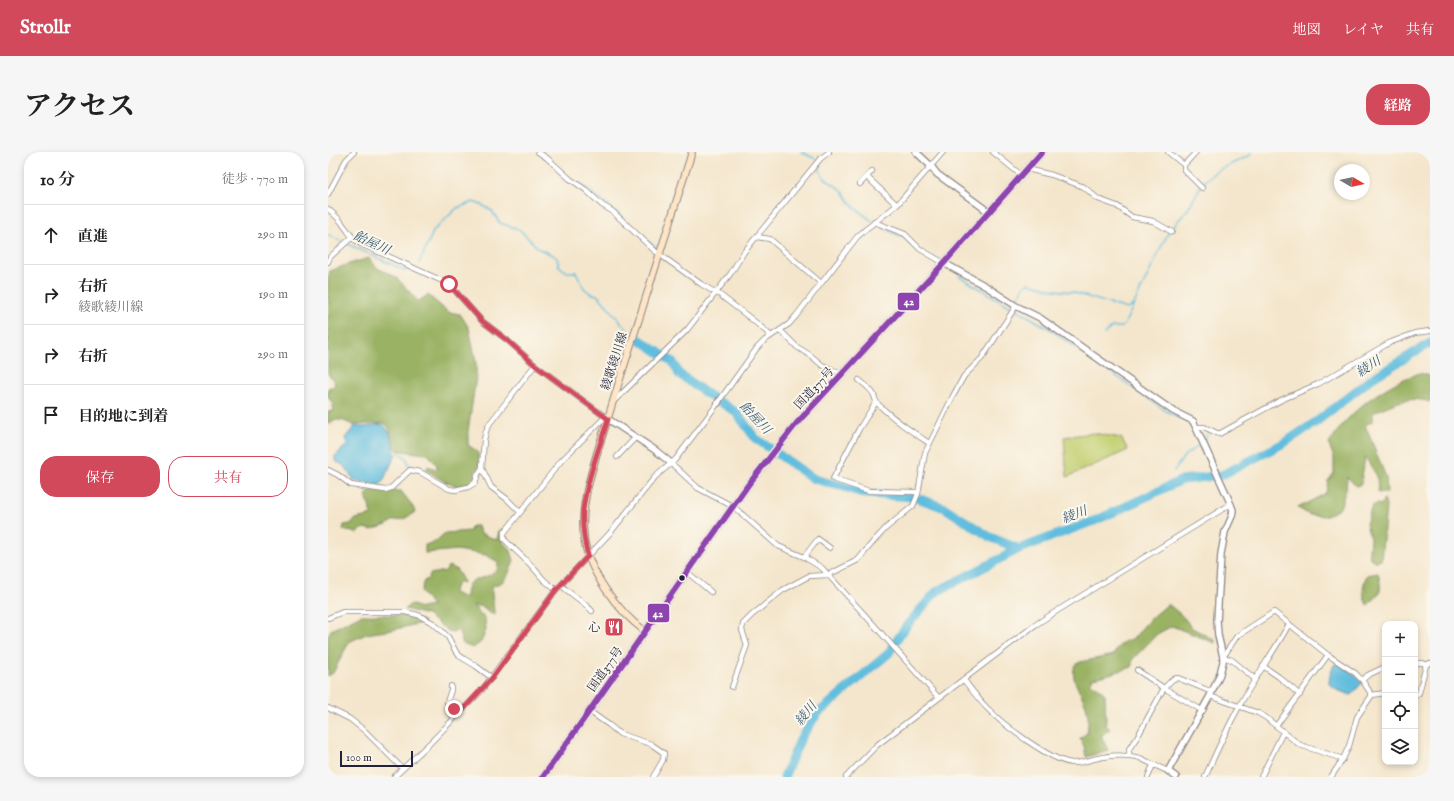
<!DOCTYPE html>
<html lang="ja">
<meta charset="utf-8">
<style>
:root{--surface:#fff;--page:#f6f6f6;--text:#222;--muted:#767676;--line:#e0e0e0;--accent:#d1495b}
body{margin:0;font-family:"IM FELL English","Noto Serif JP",serif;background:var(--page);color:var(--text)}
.controls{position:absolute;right:12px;bottom:12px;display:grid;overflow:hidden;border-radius:8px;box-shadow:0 2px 6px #0003}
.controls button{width:36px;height:36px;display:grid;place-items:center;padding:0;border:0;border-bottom:1px solid var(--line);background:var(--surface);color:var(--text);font:20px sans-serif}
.compass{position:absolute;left:1006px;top:12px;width:36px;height:36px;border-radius:50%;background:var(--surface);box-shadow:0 2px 6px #0003;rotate:99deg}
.scale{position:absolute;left:12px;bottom:10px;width:73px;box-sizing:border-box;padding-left:4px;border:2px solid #22223b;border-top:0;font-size:11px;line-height:14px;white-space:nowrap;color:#22223b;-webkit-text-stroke:3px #fbf7ec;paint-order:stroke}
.stop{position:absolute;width:12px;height:12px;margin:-9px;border:3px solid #d1495b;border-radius:50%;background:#fff}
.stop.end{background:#d1495b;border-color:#fff;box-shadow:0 1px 4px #0008}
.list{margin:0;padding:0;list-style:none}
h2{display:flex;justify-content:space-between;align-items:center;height:52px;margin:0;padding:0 16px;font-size:17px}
h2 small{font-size:13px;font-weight:400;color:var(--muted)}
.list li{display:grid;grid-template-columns:26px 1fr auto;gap:12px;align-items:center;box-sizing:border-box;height:60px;padding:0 16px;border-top:1px solid var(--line)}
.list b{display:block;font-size:15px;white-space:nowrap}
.list p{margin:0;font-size:13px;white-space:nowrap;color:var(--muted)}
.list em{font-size:13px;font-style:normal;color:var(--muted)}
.actions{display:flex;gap:8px;padding:12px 16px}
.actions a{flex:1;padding:9px 0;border:1px solid var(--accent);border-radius:16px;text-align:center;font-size:14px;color:var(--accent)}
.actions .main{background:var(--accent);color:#fff}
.icon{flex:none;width:22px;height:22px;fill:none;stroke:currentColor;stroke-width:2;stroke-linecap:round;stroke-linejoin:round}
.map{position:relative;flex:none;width:1102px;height:625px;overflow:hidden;border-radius:16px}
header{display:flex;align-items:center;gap:24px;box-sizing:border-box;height:56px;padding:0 20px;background:var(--accent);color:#fff}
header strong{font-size:19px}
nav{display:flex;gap:22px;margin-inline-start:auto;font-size:14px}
.intro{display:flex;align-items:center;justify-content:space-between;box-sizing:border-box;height:96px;padding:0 24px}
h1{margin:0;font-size:28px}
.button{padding:10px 18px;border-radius:16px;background:var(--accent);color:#fff;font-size:14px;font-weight:700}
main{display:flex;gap:24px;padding:0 24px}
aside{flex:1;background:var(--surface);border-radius:16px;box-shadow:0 2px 6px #0003}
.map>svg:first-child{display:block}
.green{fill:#c3d072;stroke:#727956}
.forest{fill:#9ab264;stroke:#5e6a50}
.water{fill:#60bdde;stroke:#41708c}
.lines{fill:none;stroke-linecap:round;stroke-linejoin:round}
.stream{stroke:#60bdde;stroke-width:1.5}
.river{stroke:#60bdde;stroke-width:9}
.minor-casing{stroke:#8b8484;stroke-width:6}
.tertiary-casing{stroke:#8b8484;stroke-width:8}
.secondary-casing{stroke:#8b8484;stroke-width:8}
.trunk-casing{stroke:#8b8484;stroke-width:9}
.minor{stroke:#fff;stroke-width:4.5}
.tertiary{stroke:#fff;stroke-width:5.5}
.secondary{stroke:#fde5c5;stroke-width:6}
.trunk{stroke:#fbbe6e;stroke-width:7}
.bus-1-casing{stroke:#fbf7ec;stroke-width:9}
.bus-1{stroke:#8e44ad;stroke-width:6}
.route{stroke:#d1495b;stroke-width:5}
.bus-dot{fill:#22223b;stroke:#fbf7ec;stroke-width:1.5}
.labels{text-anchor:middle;stroke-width:4;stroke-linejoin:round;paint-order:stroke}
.street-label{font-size:12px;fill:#22223b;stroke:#fbf7ec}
.poi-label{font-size:12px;fill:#22223b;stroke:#fbf7ec;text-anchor:end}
.water-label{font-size:13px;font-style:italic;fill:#385874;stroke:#fbf7ec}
.line-badge{stroke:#fbf7ec;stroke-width:1.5}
.badge-label{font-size:11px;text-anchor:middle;font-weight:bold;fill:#fff}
</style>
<header>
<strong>Strollr</strong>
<nav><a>地図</a><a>レイヤ</a><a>共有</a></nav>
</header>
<div class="intro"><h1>アクセス</h1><a class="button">経路</a></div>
<main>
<aside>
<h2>10 分<small>徒歩 · 770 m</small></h2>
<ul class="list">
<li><svg class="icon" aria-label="ahead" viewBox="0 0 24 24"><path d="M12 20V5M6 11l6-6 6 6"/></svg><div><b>直進</b></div><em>290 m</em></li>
<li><svg class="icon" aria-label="right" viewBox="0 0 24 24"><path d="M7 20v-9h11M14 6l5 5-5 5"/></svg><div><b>右折</b><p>綾歌綾川線</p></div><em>190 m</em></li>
<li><svg class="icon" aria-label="right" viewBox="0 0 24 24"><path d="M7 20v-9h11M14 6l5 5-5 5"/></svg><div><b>右折</b></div><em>290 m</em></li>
<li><svg class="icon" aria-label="arrive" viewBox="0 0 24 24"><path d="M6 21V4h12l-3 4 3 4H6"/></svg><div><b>目的地に到着</b></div></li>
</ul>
<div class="actions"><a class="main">保存</a><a>共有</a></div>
</aside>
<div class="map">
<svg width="1102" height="625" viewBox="0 0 1102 625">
<rect width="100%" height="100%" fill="#fbf7ec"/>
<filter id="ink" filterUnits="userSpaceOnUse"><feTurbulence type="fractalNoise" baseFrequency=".025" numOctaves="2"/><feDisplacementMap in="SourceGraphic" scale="8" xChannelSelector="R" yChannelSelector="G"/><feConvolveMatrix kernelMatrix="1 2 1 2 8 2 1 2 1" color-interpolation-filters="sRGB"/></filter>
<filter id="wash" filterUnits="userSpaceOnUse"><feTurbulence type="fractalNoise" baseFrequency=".012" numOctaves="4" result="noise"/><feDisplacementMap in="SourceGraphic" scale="16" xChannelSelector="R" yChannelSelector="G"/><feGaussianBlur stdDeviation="0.9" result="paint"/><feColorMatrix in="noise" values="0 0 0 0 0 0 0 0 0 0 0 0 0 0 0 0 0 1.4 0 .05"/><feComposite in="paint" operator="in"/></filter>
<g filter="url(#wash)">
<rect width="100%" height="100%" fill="#f4e6cc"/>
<path class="green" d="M765 281 793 286 800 298 739 325 736 285Z"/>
<path class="forest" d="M41 106 49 116 68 125 90 149 100 143 120 160 132 162 141 176 148 210V225L140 279V293L150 300 151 315 147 321 148 323C135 346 113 327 98 318L100 314 110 318 108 312 100 302 73 299 71 300 65 293 62 278 60 274 55 271 25 273 14 268H6L0 273V260L6 259 4 250 0 245V236L7 234 6 229 0 222V166L1 162 0 128 2 119 21 112Z
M1092 221 1102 224V250C1081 243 1063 252 1045 261V269L1037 273 1058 325 1059 341H1050L1049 324 1037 305 1033 332 1028 334 1019 325 1018 337 1012 356 999 364 982 363 970 356 998 341 1000 329 1006 321V306L1001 292C1019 260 1057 232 1092 221Z
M41 339H73C78 346 84 351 87 360L76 367 64 369 59 373 43 378 36 376 29 381 15 378 16 373 22 372 28 367 44 363 38 344Z
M1056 347 1058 354 1053 408 1048 410 1042 406 1041 399 1042 386 1038 372 1044 354 1049 352 1053 353Z
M144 374H150L152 381 169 388 171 379 176 376C169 391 177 389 183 399 184 402 185 406 186 409 178 424 182 429 164 434 163 440 166 454 166 462L161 461 156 455 145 453 157 467 158 478 153 490 145 496 135 492 130 477 125 480 120 479 99 463 77 457 83 452 92 456 105 454 93 440 96 429 100 427 102 422 118 419 120 414 128 417 136 430 129 432 125 440 134 445H138C139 426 144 430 159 424 163 423 166 420 170 417V410L158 403 129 398 97 401V393L107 390 117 381 142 379Z
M1050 421C1054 439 1054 442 1039 453 1034 441 1034 434 1039 423Z
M840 452C848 459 858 465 862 475L887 488V491L844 474 829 482 804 508V515L775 524 765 526 762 532 771 536 777 542 778 573 782 577 774 583V586L780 598 758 605 756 594 752 586 759 581C760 573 761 566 759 558 756 542 741 530 747 513L752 510 786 503 789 496 797 489 806 486 819 470Z
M33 463H79L97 470 64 478 38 482 21 490 5 521 0 524V484L3 478Z"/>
<path class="water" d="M53 272C64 277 64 292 68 302L55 329 52 333 27 329 15 313 7 309V304L19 293 17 286 27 274 37 275Z
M1009 512H1012L1030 526 1034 531 1023 543 1009 538 1001 532C1001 525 1003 519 1006 513Z"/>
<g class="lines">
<path class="stream" d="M473 0 490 8
M493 10C487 25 504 30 513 38 518 42 520 49 524 53 530 59 538 64 544 69
M254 32 283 56
M288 59 295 66
M556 76 576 86 591 98
M311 81 328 96
M0 83 78 119
M91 111 106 78 129 56 145 50 154 53 164 59 172 71 192 78 211 97 225 103 229 106 231 114 239 120H248L256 136 262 141 269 143 275 149 302 181
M631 124 685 156
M687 149 697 133 701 131 726 138 744 140 799 157 806 152
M688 157 720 176 838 259 861 271
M776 182 784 175H794L796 173 840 81 860 57 874 32 888 19 921 4 924 0
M876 289 880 282 879 281
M72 302 78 305 81 314 96 319
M846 319 857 303 873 292"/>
<path class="river" d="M311 187 345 210 351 222 379 242 408 260 427 286 486 327 510 333 538 342 585 345
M592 347 617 356 662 385 691 397
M456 625 473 586 489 562 561 501 566 492 580 472 608 440 691 397 771 367 854 328 894 323 956 291 988 270 1043 227 1102 191"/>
</g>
</g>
<g filter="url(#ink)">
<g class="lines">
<defs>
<path id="minor" d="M210 0 219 6 242 27 258 38 274 53 284 59 327 99 373 132 388 141 391 142C408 156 427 168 443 184
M665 0 693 23
M840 0 856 13
M868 0 856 13V18L874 36
M699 17 724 23 756 35 770 47 789 54 804 65 825 69 844 80
M539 25 569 53
M532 32 544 19
M0 42 18 8 26 0
M0 57C6 62 12 67 16 74 23 82 21 84 31 91L121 132 154 169 179 188 207 213 280 267
M546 70 577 82 592 97 616 111
M429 85 442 87 493 131
M0 110 2 105 23 86
M452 178 469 195 482 203 494 213 505 218 515 221
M531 228C536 232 543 237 546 243 547 247 547 249 550 252 565 267 583 279 601 291
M391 249 429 196 437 188 461 172 468 164 529 85 538 77 569 53 615 0
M285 250 359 178 403 121 416 100 492 7 501 0
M548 250 531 277 505 327 541 339 587 340 590 342
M868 275H876L891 282 953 248 990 232 1061 191 1087 181 1102 179
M289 305 307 286
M343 311 370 336 406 355 450 394 476 405 494 416 545 472 611 546
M154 316 163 335 179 347 192 360
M0 318 10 323 23 333 57 338 63 336 82 318 92 320 121 337 127 338 140 335 147 331 150 322 154 316 156 288 158 279 162 271 207 213
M476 405 490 387 502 396
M359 420 383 440
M233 433C243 443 254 448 264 459
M228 438 216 428 202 412 182 393 176 387V381L233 309 277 265
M0 466 15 460H77L90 463 105 471 114 479 120 485 128 500 133 505 148 514 164 526
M1087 511H1095L1098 513
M935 514 951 525 972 543
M809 518 836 536 875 559
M927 527 904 508 895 505 909 484 946 460 1000 503 1027 521 1034 528 1044 543
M636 528C643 537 651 548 659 556 674 572 725 611 746 611 756 611 766 606 776 605 785 603 803 603 812 606 822 611 830 615 840 619
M1034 528 1040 523 1057 515
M123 534V538L119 550C121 555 127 558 130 563
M404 535 419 493 414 478 415 472 424 463 455 438 481 424 500 423 530 408 545 390 558 376 585 354 590 342 597 301 625 244 636 224 654 206 688 154
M1044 543 1057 541
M882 544 930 561 937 565 972 593 1015 607
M1087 544 1091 541 1098 513 1102 511
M0 556 22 567 37 579 75 617
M261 559 281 573 292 582 323 592 336 601 335 608 325 625
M948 574 1000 503
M801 604V597L811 582 836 536 845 527 850 526 884 540
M66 625 102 591 154 538 228 438 282 381 327 325 347 308 390 251
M518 625 549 593 707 473 732 457 903 352
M820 625 825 613
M877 625C888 601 899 576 912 553 927 525 946 500 961 472
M933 625 955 580
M1003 625 1015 607 1021 594 1029 565 1044 543"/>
<path id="tertiary" d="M588 0 603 14 609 22 661 60
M616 111 659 135 688 154 712 166 845 259 865 269 901 348 905 358 904 364 897 380 893 402 889 469 890 483 895 505V510L891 525 882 544 840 619 848 625
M390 251 391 249
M280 267 327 298 343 311"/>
<path id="secondary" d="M317 479C291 461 259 418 256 385 252 353 263 322 272 291 279 270 285 249 292 227 316 152 340 76 364 0"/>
<path id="trunk" d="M215 625 420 333 468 272 616 111 714 0"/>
</defs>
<use href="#minor" class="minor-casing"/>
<use href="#tertiary" class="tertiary-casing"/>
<use href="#secondary" class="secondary-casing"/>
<use href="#trunk" class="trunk-casing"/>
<use href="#minor" class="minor"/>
<use href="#tertiary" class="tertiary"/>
<use href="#secondary" class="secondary"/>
<use href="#trunk" class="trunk"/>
<defs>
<path id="bus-1" d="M215 625 420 333 468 272 616 111 714 0"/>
</defs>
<use href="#bus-1" class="bus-1-casing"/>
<use href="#bus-1" class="bus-1"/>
</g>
</g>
<g class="lines" filter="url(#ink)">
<path class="route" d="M121 132 154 169 179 188 207 213 280 267C271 297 259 327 255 358 254 373 256 389 260 404L228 438 164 526 130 563 126 557"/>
</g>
<defs>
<symbol id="restaurant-square" viewBox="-11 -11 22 22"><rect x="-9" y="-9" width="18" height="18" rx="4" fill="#d1495b" stroke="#fbf7ec"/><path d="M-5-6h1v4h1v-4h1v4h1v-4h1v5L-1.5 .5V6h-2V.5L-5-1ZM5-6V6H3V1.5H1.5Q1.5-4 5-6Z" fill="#fff"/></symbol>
</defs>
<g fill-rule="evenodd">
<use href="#restaurant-square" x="275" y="464" width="22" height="22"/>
</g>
<circle class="bus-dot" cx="354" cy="426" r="3.5"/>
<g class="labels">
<g class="street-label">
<text transform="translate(286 209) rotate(-72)" y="4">綾歌綾川線</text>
<text transform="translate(486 236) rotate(-47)" y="4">国道377号</text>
<text transform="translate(277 517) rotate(-55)" y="4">国道377号</text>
</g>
<g class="poi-label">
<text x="272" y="479">心</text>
</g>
<g class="water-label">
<text transform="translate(44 90) rotate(25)" y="5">飴屋川</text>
<text transform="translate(1040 214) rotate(-33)" y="5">綾川</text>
<text transform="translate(428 265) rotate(47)" y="5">飴屋川</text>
<text transform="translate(746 362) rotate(-21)" y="5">綾川</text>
<text transform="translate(477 561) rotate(-51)" y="5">綾川</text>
</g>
</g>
<g class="line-badge">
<rect x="569" y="140" width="23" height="19" rx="4" fill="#8e44ad"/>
<rect x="319" y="451" width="23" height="20" rx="4" fill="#8e44ad"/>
</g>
<g class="badge-label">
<text x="581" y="153">42</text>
<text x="330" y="465">42</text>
</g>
</svg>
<div class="controls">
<button>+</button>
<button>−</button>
<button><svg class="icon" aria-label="locate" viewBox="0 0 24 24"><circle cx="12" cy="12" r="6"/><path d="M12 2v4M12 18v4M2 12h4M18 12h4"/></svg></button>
<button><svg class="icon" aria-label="layers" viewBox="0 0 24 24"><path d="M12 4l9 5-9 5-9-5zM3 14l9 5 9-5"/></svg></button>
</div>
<svg class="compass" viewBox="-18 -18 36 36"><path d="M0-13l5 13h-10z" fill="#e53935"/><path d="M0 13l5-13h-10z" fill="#767676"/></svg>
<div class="scale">100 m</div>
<div class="stop" style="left:121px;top:132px"></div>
<div class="stop end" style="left:126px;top:557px"></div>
</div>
</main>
